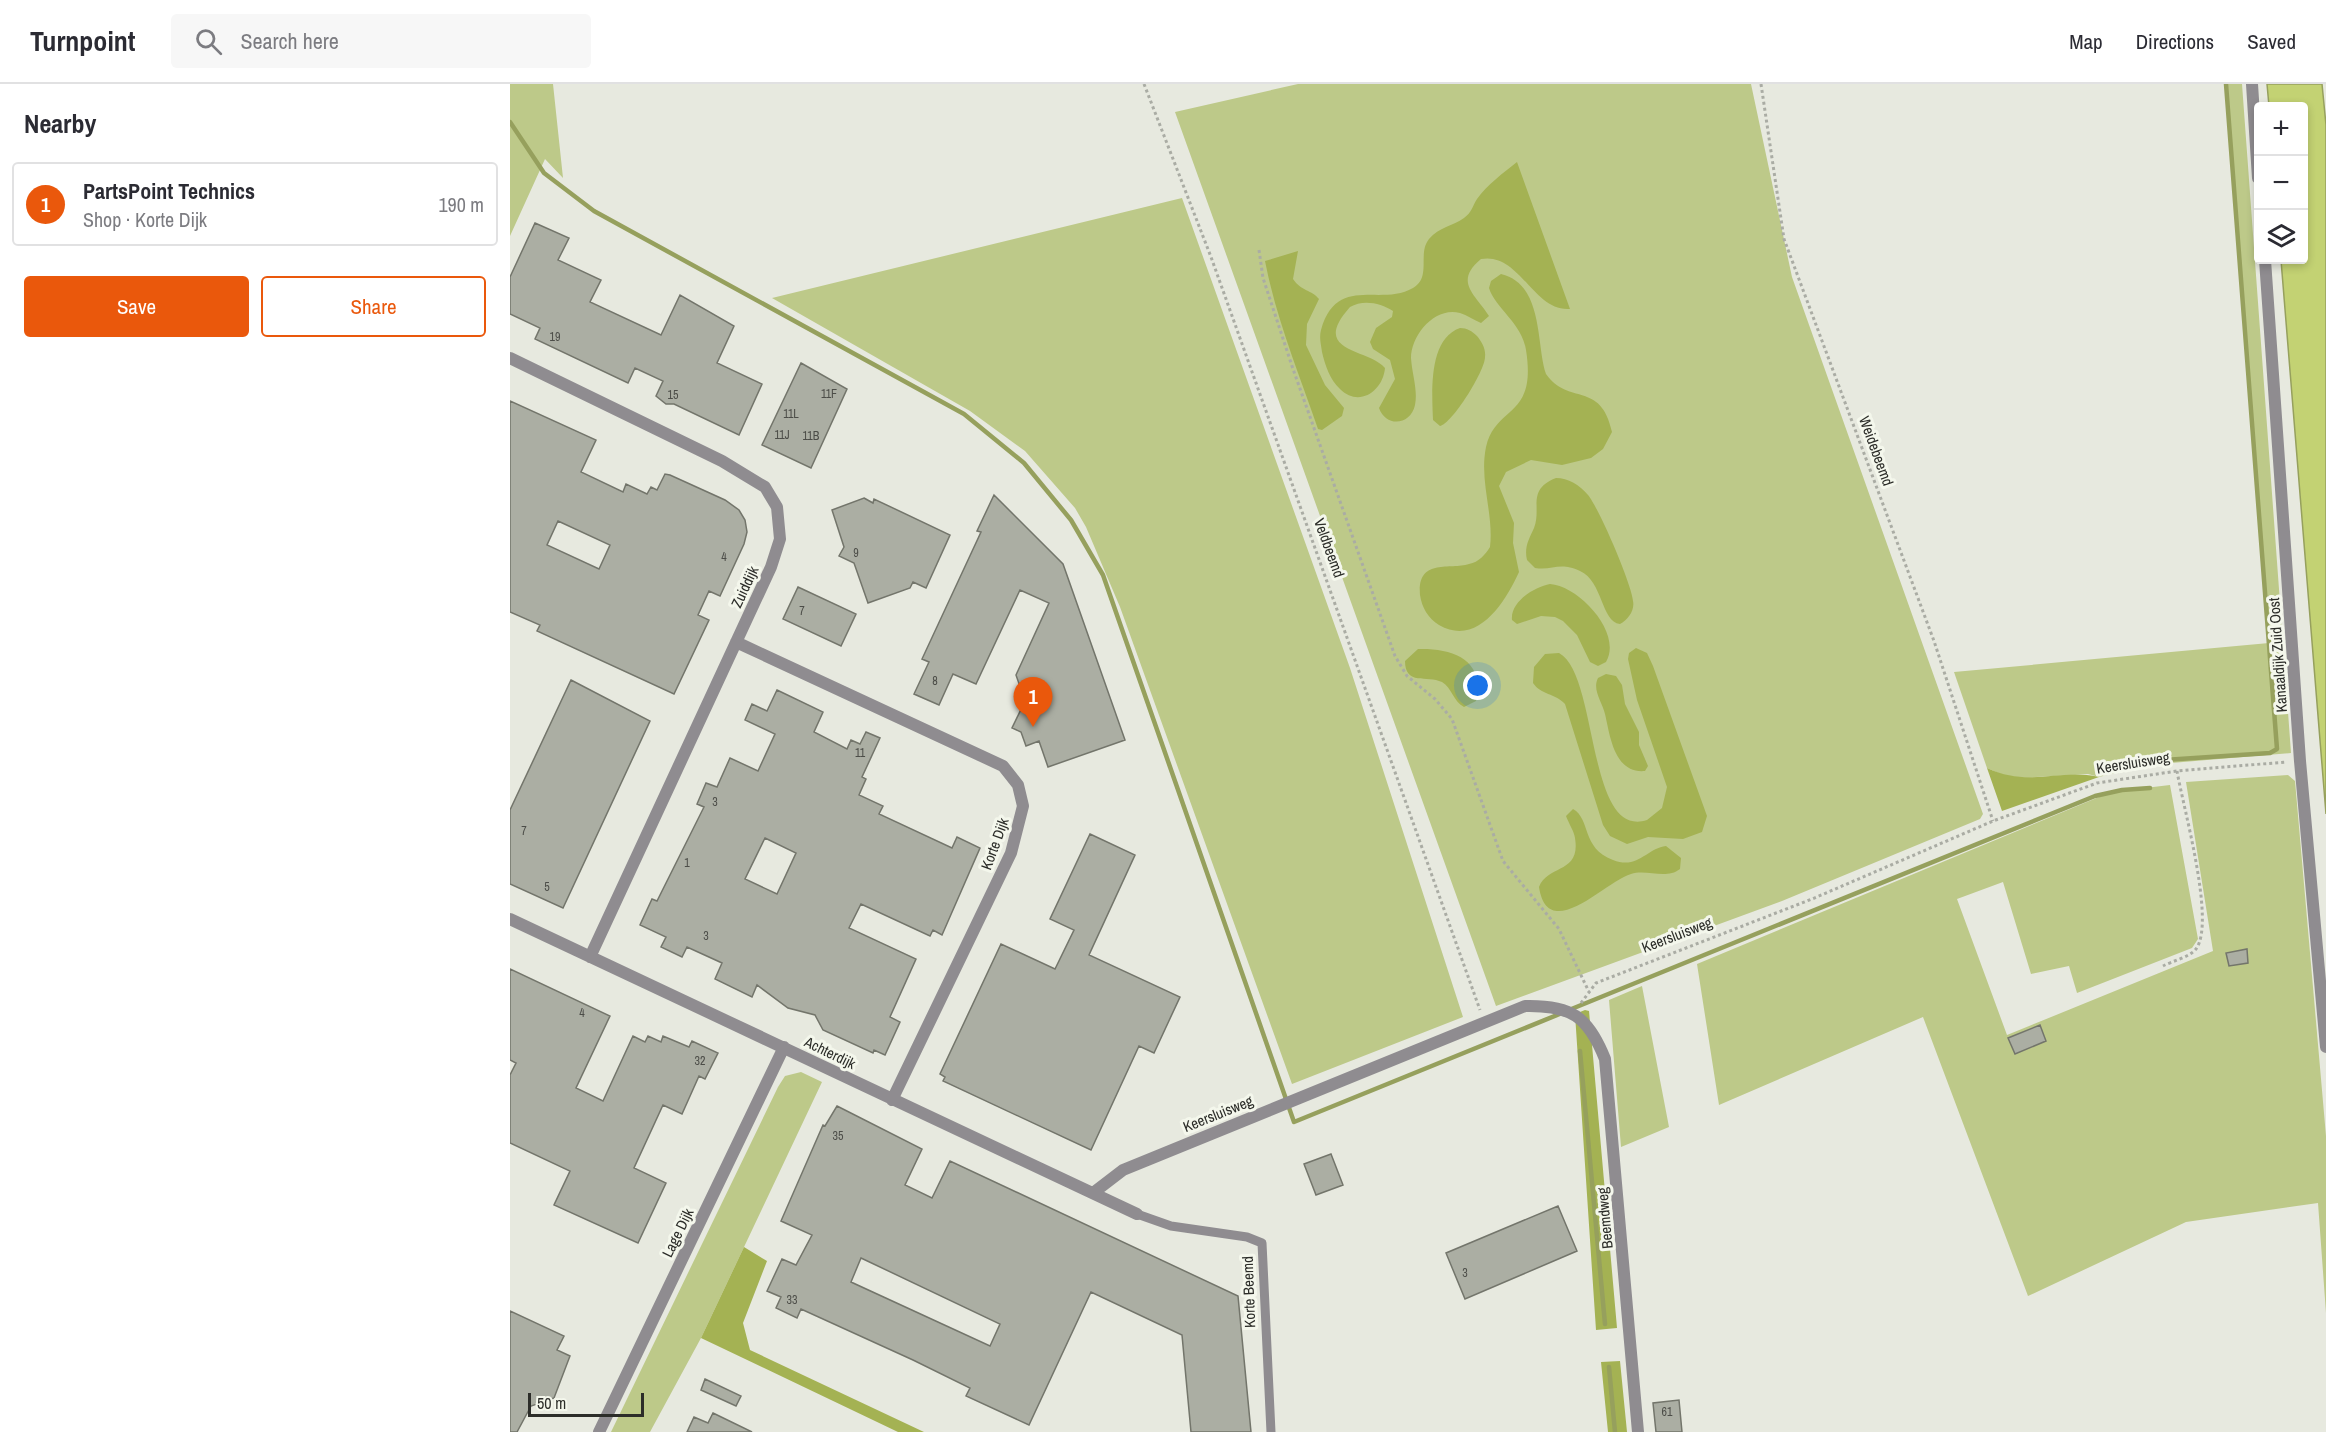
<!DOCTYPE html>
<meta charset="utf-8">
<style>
:root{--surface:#fff;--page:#f7f7f7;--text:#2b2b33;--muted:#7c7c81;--line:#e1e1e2;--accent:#ea580c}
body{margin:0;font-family:"Archivo Narrow",sans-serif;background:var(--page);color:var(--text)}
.controls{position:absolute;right:18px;top:18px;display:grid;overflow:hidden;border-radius:6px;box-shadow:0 3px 9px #0003}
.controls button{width:54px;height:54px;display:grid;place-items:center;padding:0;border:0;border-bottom:2px solid var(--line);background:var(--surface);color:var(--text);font:30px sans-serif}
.scale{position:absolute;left:18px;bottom:15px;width:116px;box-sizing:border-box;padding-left:6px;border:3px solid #2c2d29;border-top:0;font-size:16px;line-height:21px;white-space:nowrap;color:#2c2d29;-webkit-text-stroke:4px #f4f7ec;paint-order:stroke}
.you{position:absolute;left:968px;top:602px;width:21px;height:21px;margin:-15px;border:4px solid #fff;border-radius:50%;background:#1a73e8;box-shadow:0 0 0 9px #1a73e833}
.badge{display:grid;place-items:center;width:39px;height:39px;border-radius:50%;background:var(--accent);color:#fff;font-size:20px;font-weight:700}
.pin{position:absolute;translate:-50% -50px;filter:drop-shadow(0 2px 3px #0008)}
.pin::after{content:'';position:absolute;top:32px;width:21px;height:18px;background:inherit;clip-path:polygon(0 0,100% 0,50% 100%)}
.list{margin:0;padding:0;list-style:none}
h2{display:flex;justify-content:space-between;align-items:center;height:78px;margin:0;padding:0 24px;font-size:26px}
h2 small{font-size:20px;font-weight:400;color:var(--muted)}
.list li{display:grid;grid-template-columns:39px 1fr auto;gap:18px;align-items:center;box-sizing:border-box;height:84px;margin:0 12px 12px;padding:0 12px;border:2px solid var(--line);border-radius:6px}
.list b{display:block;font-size:22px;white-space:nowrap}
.list p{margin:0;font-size:20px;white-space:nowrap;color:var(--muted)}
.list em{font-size:20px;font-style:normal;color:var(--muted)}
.actions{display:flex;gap:12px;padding:18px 24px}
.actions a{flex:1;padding:14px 0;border:2px solid var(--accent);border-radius:6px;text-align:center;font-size:21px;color:var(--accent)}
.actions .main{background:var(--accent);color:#fff}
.icon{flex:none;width:33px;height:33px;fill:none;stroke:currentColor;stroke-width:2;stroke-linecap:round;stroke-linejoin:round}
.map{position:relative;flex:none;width:1816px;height:1348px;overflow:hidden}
header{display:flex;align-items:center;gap:36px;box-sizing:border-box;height:84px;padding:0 30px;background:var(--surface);border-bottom:2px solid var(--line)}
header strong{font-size:28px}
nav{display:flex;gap:33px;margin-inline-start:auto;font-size:21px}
.search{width:420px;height:54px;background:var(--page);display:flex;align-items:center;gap:15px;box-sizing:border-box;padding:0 21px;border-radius:6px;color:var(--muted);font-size:22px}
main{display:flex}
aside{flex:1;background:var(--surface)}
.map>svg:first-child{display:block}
.green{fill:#bdc989}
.forest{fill:#a4b253}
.water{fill:#c3d273;stroke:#96a05d;stroke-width:1.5}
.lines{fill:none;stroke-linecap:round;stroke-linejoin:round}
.stream{stroke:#96a05d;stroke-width:4.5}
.building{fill:#abaea3;stroke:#73756b;stroke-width:1.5;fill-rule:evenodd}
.path{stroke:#aaaca4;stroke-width:3;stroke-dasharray:3 3;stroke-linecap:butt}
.lane{stroke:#8f8c90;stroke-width:9}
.street{stroke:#8f8c90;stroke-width:12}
.labels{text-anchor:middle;stroke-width:6;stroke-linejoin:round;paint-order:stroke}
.number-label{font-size:12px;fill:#4c4d48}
.street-label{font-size:15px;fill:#2c2d29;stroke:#f4f7ec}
</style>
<header>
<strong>Turnpoint</strong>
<div class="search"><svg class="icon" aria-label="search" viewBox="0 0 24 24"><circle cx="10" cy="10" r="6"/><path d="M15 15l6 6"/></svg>Search here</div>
<nav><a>Map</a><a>Directions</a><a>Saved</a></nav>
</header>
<main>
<aside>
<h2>Nearby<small></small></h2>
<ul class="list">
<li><span class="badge">1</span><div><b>PartsPoint Technics</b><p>Shop · Korte Dijk</p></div><em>190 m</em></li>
</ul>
<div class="actions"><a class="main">Save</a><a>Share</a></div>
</aside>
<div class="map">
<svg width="1816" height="1348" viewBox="0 0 1816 1348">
<rect width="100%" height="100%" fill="#e7e9df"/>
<path class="green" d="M0 0H43L53 94 35 75 0 152Z
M788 0H1241L1282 193 1473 730 1470 735 1272 817 986 922 665 28Z
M1716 0H1732L1781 669 1637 681 1589 693 1578 690 1511 694 1493 691 1477 684 1444 588 1759 559Z
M672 114 840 584 953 933 782 1000 610 523 576 443 565 424 515 367 460 327 262 214Z
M1778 691 1785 697 1816 1052V1229L1808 1119 1676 1138 1518 1212 1413 933 1209 1021 1187 880 1601 708 1660 701 1688 855 1682 864 1567 909 1559 882 1521 890 1493 798 1447 815 1497 951 1703 867 1676 698Z
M1132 902 1159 1043 1111 1063 1099 916Z
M291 988 312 998 191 1254 140 1348H101L268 1003 275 992Z"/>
<path class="forest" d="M1007 78 1060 225C1023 228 1010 168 971 175 943 198 966 211 979 232L971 239C964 236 957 231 950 229 925 222 901 251 901 274 902 290 908 306 905 321 901 341 876 344 869 324L885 295 880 276 863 265 860 258 866 244 882 233 883 227C871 219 853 215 840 223 799 269 858 264 875 284 873 307 849 324 830 305 820 296 815 281 812 268 811 260 809 254 811 246 827 190 871 223 903 204 922 193 907 170 919 155 929 143 943 142 954 134 962 128 962 123 967 115 977 101 993 89 1007 78Z
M788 167 783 195C791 207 802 206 809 215L797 240 796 261 815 301 834 324 832 332 812 346 808 345C789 290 766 234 755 177Z
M991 190C1034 200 1026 262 1036 290 1058 322 1091 296 1102 348L1093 365 1081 374 1052 381 1021 376 996 388 989 402 1004 439 1003 459 1009 488C995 519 967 563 929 541 918 534 912 524 910 511 907 474 939 486 959 480 969 478 975 471 980 463 984 430 969 397 976 363 986 320 1027 335 1016 266 1012 239 985 224 979 204L981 197Z
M950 244C957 244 962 247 967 252 972 258 976 265 975 273 975 287 942 340 930 342L923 336C922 309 918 255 950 244Z
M1046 394C1058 394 1070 401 1078 411 1089 424 1122 501 1123 517 1125 526 1118 536 1110 540 1091 538 1093 497 1070 487 1049 477 1043 487 1025 484L1017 476C1014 463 1019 455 1024 444 1032 424 1016 406 1046 394Z
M1040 500C1069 502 1113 549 1096 578L1088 582 1080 578 1067 551 1053 537 1045 533 1031 532 1007 540 1002 536C1000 518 1024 503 1040 500Z
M1126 564 1137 569 1143 582 1197 732 1192 748 1173 755 1138 753 1117 760 1100 752 1093 741 1055 620C1045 609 1031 611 1023 599L1024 583 1035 570 1049 569C1089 590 1076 756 1137 736L1152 724 1157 703 1127 616 1118 575 1119 569Z
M908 565C943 564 976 576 966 617L954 623C943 617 942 604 932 598 917 591 895 602 895 577Z
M1096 590 1106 592 1112 601 1115 620 1129 648V661L1138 682 1135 687C1104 690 1100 651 1095 630 1092 617 1082 606 1088 594Z
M1477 684C1520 704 1548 684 1589 693L1492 727Z
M1063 725C1081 735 1071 764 1103 776 1128 786 1137 764 1156 762L1171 774 1170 785C1156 796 1137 785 1121 790 1096 797 1038 861 1029 803 1038 780 1071 790 1065 754 1064 747 1059 740 1056 732Z
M1075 926 1079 927 1107 1244 1086 1246 1065 930Z
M234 1163 257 1177 233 1239 240 1266 414 1348H388L191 1254Z
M1110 1277 1117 1348H1098L1091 1278Z"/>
<path class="water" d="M1757 0H1812L1816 41V730L1771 176H1794V22H1759Z"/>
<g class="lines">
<path class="stream" d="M0 38 34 89 84 127 454 330 514 379 561 436 593 491 784 1038 1052 929
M1639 677 1760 669 1767 665 1716 0
M1059 926 1585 712 1612 706 1640 704
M1070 967 1095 1240
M1099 1283 1105 1348"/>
</g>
<path class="building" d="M25 139 59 154 48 176 91 196 80 218 151 251 170 211 224 242 207 279 252 300 229 351 164 320H156L146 312 153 297 125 284 118 299 25 255 30 244 0 230V193Z
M291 279 337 305 301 384 252 361Z
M0 317 86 356 71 388 113 408 116 400 137 410 141 403 147 406 155 390 160 391 215 416 229 426 235 436 237 448 234 460 210 512 199 507 188 531 199 536 164 610 27 547 30 541 0 528ZM48 437 100 461 89 485 37 461Z
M484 411 553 480 615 656 538 683 529 657 516 662 511 648 502 644 515 617 506 591 539 519 510 506 466 600 443 590 429 621 404 610 419 578 412 575 471 448 467 447Z
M354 414 363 419 364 415 440 451 416 504 403 498 400 504 358 519 344 479 329 472 334 463 322 426Z
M288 503 346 530 331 562 273 535Z
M61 596 140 637 53 824 0 800V726Z
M267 606 313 628 304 648 337 665 341 656 350 660 356 648 370 654 352 693 356 695 349 711 373 722 369 730 442 764 447 753 470 764 432 851 423 846 420 852 351 820 339 844 406 875 380 933 390 938 375 971 364 966 363 969 313 946 305 931 278 924 247 901 242 913 205 895 212 879 177 863 172 873 151 863 156 853 130 841 142 815 147 817 194 723 187 720 196 699 207 703 220 674 248 687 265 650 235 636 242 620 257 627ZM255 754 286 769 267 810 235 795Z
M580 750 625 771 579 871 670 913 644 969 629 962 581 1066 433 997 435 993 430 990 491 860 545 885 564 846 540 835Z
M1737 865 1738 879 1719 882 1716 869Z
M0 885 100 932 66 1004 93 1017 123 952 135 958 138 952 151 958 153 952 179 963 182 957 208 969 195 995 189 992 172 1030 153 1021 124 1084 156 1099 128 1159 44 1121 60 1087 0 1059V991L6 979 0 976Z
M1530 941 1536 957 1505 970 1498 954Z
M327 1022 412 1065 395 1101 422 1114 440 1077 728 1212 741 1348H681L672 1251 581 1208 519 1341 456 1312 460 1304 403 1276 291 1225 287 1234 266 1224 271 1213 257 1207 272 1175 286 1181 302 1151 271 1137 313 1041 315 1042ZM351 1174 490 1240 480 1262 341 1198Z
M821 1070 833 1101 806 1111 794 1080Z
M1048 1122 1067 1167 955 1215 936 1169Z
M0 1227 54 1252 47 1266 60 1272 44 1314 21 1322 7 1348H0Z
M195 1295 231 1312 226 1322 191 1306Z
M1169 1316 1172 1348H1146L1143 1319Z
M203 1329 242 1348H177L184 1333 198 1339Z"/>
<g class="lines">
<path class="path" d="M634 0 701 173 970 926
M1251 0 1274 155 1424 557 1483 737
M749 166 753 194 783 285 885 572 897 592 925 615 942 635 993 777 1049 845 1079 908
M1653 882C1662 877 1680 873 1686 865 1706 838 1673 723 1667 687
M1071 919 1086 899 1302 815 1483 737 1587 699 1667 687 1776 678"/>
<path class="lane" d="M627 1130 661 1142 737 1153 752 1159 761 1348"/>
<path class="street" d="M1742 0 1748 94
M1755 176 1790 677 1816 963
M0 274 212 377 255 403 267 423 270 455 261 483 80 873
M226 558 493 682 508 701 513 722 501 769 382 1016
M0 835 627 1130
M583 1109 613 1086 1015 922C1061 921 1078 932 1095 975L1128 1348
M89 1348 274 963"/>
</g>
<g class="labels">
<g class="number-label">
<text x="45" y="257">19</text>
<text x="319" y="314">11F</text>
<text x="163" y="315">15</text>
<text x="281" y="334">11L</text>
<text x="272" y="355">11J</text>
<text x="301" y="356">11B</text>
<text x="346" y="473">9</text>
<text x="214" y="477">4</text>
<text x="292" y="531">7</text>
<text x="425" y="601">8</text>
<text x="350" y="673">11</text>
<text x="205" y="722">3</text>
<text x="14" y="751">7</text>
<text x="177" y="783">1</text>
<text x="37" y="807">5</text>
<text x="196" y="856">3</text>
<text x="72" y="933">4</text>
<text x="190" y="981">32</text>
<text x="328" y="1056">35</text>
<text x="955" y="1193">3</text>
<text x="282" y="1220">33</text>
<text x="1157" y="1332">61</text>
</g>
<g class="street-label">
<text transform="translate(1366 367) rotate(70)" y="5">Weidebeemd</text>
<text transform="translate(819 464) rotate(70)" y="5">Veldbeemd</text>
<text transform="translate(235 503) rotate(-65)" y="5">Zuiddijk</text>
<text transform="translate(1768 571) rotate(-94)" y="5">Kanaaldijk Zuid Oost</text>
<text transform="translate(1623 679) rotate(-9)" y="5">Keersluisweg</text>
<text transform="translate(485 760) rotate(-70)" y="5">Korte Dijk</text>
<text transform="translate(1167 851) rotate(-21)" y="5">Keersluisweg</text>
<text transform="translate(320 969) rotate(26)" y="5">Achterdijk</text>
<text transform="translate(708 1030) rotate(-22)" y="5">Keersluisweg</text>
<text transform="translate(1095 1134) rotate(-95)" y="5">Beemdweg</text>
<text transform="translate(168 1149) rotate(-64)" y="5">Lage Dijk</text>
<text transform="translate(739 1208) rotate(-92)" y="5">Korte Beemd</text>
</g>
</g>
</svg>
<div class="controls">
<button>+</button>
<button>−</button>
<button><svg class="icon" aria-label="layers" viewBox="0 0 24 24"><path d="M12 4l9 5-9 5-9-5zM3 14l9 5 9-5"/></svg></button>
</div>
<div class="scale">50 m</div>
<div class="you"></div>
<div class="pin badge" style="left:523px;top:643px">1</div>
</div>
</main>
